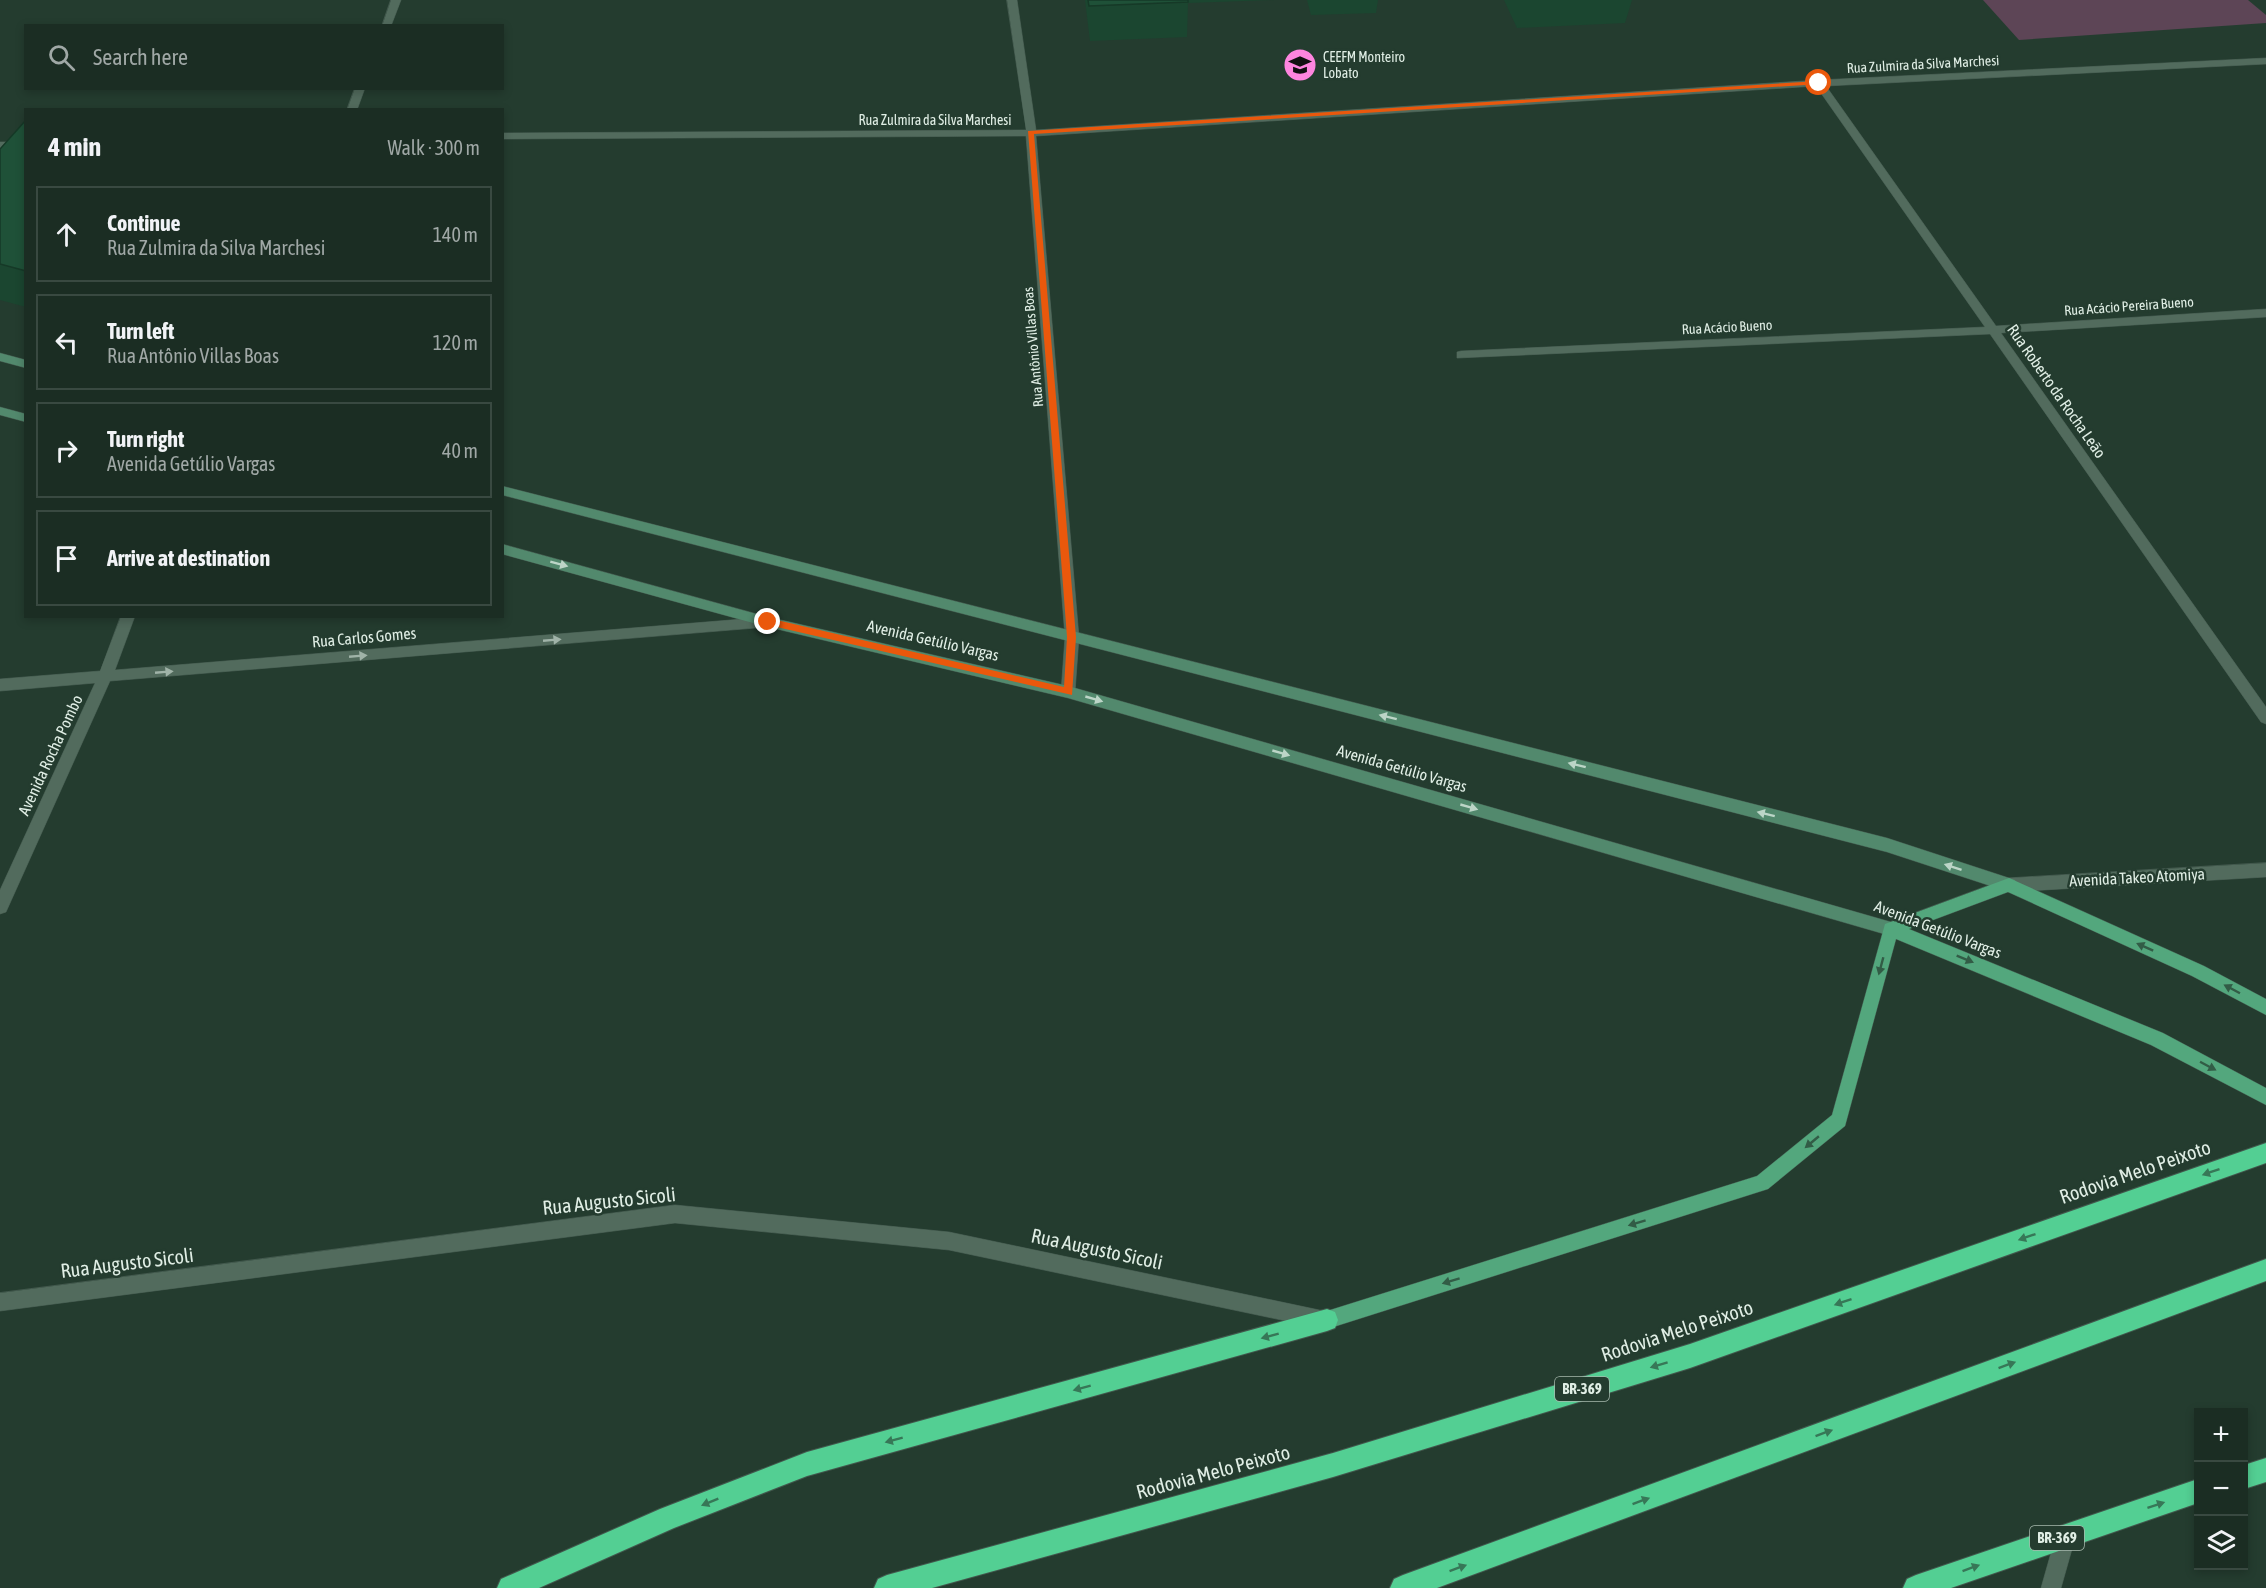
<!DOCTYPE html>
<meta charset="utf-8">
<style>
:root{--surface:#1b2d23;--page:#283930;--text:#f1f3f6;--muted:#a0a8a6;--line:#394941}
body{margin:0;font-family:"Asap Condensed",sans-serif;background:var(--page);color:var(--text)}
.controls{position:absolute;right:18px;bottom:18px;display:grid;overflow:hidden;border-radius:0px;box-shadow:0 3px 9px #0003}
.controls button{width:54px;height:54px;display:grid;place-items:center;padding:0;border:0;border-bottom:2px solid var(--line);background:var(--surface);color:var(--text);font:30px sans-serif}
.stop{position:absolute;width:18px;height:18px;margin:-14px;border:4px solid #ea580c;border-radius:50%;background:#fff}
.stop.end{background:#ea580c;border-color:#fff;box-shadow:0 2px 6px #0008}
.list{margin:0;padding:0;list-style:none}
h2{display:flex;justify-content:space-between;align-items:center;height:78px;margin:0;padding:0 24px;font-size:26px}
h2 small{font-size:20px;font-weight:400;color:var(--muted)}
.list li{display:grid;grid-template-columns:39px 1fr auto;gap:18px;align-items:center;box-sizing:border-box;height:96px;margin:0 12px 12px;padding:0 12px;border:2px solid var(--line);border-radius:0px}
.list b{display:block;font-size:22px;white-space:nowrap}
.list p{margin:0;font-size:20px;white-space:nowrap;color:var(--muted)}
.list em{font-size:20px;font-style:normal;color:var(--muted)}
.icon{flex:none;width:33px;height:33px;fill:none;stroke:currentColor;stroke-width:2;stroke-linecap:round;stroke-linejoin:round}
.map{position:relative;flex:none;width:2266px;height:1588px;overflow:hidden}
.search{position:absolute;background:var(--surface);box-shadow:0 3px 9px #0003;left:24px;top:24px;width:480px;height:66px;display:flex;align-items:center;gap:15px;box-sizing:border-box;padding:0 21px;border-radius:0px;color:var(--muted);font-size:22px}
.panel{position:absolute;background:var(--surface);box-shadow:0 3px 9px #0003;left:24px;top:108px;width:480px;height:510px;border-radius:0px}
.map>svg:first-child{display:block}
.green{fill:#5d4556}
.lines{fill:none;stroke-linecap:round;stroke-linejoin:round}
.street-casing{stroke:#42584d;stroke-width:1}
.secondary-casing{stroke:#42584d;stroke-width:1}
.primary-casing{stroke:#42584d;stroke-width:1}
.highway-casing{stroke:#42584d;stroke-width:2}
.street{fill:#526b5d;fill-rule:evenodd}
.secondary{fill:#52896d;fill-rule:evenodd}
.primary{fill:#53a77d;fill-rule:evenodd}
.highway{fill:#53cf93;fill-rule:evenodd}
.wall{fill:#1b4630}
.building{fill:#1f5138;stroke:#163927;stroke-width:1.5}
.oneway{fill:#bcd5c7}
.oneway2{fill:#a0b3a8}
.oneway3{fill:#325c46}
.oneway4{fill:#377757}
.route{fill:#ea580c}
.labels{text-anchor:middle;stroke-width:5;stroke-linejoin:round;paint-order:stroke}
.far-poi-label{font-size:14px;fill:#e0eee5;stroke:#243c2f;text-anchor:start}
.far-street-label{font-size:14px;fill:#e0eee5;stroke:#243c2f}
.shield{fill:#243c2f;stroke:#a8b9ae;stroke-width:1.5}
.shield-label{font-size:15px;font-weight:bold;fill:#e0eee5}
.street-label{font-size:16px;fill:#e0eee5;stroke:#243c2f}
.near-street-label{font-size:20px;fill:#e0eee5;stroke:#243c2f}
</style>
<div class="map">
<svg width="2266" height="1588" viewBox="0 0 2266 1588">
<rect width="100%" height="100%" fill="#243c2f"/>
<path class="green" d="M1983 0H2248L2266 15V23L2019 40Z"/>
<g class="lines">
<defs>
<path id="street" d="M391 0H401L391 26H382Z
M1007 0H1017L1036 130 1819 80 2266 58V64L1826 86 1996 326 2266 309V317L2001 333 2266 707V724L2261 722 1990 334 1457 358V352L1461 351 1985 327 1816 86 1036 136 1079 637 1075 692 1073 696H1063L1061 692 1065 637 1026 136 502 139V133L1026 130Z
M355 88H365L357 110H347Z
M0 142H26V148H0Z
M121 616H135L115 670 768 617 775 622 768 627 110 681 6 912 0 914V890L95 683 0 691V679L100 671Z
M2266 863V877L2009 892 2003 890 2001 885 2003 880 2009 878Z
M675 1205 949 1232 1324 1311 1331 1313 1333 1320 1331 1327 1324 1329 949 1250 675 1223 0 1311V1293Z
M2066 1525 2073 1528 2076 1535 2061 1588H2041L2056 1535 2059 1528Z"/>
<path id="secondary" d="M0 353 26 360V368L0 361Z
M0 407 26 414V422L0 415Z
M502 486 1887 838 2009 878 2015 880 2017 885 2015 890 2009 892 1887 852 502 495Z
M502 544 768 617 1068 686 1891 922 1897 924 1899 929 1897 934 1891 936 1068 698 768 627 502 554Z"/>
<path id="primary" d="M2009 878 2204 966 2266 999V1015L2192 976 2008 892 1909 929 2163 1033 2266 1088V1105L2151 1045 1896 939 1845 1126 1768 1189 1327 1329 1320 1327 1318 1320 1320 1313 1327 1311 1757 1176 1832 1115 1885 924Z"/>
<path id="highway" d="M2266 1143V1163L1690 1368 1333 1477 932 1588H874L878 1579 887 1575 1333 1453 1690 1344Z
M2266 1259V1281L1437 1588H1390L1394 1579 1403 1575Z
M1327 1309 1335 1312 1338 1320 1335 1328 1327 1331 807 1476 674 1528 539 1588H497L501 1579 660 1509 807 1452Z
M2266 1458V1482L2244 1489V1465Z
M2198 1479V1503L1951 1588H1903L1907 1579 1916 1575Z"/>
</defs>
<use href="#street" class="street-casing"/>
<use href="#secondary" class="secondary-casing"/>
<use href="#primary" class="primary-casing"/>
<use href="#highway" class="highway-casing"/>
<use href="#street" class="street"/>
<use href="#secondary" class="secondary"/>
<use href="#primary" class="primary"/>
<use href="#highway" class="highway"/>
</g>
<path class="wall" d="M1085 0H1274L1188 3 1187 37 1090 41Z
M1307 0H1378L1376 13 1311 15Z
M1504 0H1632L1625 23 1517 28Z
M26 120V307L0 300V149Z"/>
<path class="building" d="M1088 0H1188V2L1089 6Z
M26 120V271L0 264V149Z"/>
<defs><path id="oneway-solid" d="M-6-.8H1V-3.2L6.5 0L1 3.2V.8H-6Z" transform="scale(1.5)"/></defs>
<g class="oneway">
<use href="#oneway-solid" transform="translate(559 564) rotate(15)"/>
<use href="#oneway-solid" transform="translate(1094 699) rotate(16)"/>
<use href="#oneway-solid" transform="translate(1388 717) rotate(-166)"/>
<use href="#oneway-solid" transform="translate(1281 753) rotate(16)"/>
<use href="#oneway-solid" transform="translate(1577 765) rotate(-166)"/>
<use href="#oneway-solid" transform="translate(1469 807) rotate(16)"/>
<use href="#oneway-solid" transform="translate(1766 814) rotate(-166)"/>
<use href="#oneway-solid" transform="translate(1953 867) rotate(-162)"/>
</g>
<g class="oneway2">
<use href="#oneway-solid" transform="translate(552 640) rotate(-5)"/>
<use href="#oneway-solid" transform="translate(358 656) rotate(-5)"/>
<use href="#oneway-solid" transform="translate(164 672) rotate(-5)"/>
</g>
<g class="oneway3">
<use href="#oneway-solid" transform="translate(2145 947) rotate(-156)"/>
<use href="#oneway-solid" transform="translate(1965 959) rotate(22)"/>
<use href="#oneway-solid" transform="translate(1881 966) rotate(105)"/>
<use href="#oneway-solid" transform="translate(2232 989) rotate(-152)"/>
<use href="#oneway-solid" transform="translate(2208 1066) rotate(28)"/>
<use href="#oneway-solid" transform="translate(1812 1142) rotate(140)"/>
<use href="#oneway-solid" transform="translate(1637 1223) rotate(163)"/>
<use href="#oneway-solid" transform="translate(1451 1281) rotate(163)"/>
</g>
<g class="oneway4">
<use href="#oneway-solid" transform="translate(2211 1172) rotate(161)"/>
<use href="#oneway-solid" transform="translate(2027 1237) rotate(161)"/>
<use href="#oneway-solid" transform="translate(1843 1302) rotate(161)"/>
<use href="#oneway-solid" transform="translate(1270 1336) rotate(165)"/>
<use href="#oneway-solid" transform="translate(1659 1365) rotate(163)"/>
<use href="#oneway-solid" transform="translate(2007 1365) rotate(-20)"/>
<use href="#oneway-solid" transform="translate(1082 1388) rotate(165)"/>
<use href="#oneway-solid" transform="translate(1824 1433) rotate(-20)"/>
<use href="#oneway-solid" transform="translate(894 1440) rotate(165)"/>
<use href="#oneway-solid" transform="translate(1641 1501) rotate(-20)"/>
<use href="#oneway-solid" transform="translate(710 1502) rotate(158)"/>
<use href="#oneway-solid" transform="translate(2156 1505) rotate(-18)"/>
<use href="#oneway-solid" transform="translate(1458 1568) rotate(-20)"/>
<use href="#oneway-solid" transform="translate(1971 1568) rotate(-20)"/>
</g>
<path class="route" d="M1819 81 1821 84 1034 134 1076 637 1072 695 768 625 763 622 768 618 1064 687 1067 637 1028 131Z"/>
<defs>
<symbol id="school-disc" viewBox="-11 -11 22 22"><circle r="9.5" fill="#fe85df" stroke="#243c2f"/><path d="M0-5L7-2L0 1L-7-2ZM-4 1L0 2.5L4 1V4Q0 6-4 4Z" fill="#111"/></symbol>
</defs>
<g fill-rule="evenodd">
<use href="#school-disc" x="1281" y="46" width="38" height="38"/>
</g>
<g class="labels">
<g class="far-poi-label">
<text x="1323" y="62">CEEFM Monteiro<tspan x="1323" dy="16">Lobato</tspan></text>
</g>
<g class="far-street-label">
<text transform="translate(1923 64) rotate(-3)" y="5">Rua Zulmira da Silva Marchesi</text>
<text x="935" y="125">Rua Zulmira da Silva Marchesi</text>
<text transform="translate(2129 306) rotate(-4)" y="5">Rua Acácio Pereira Bueno</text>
<text transform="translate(1727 327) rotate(-3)" y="5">Rua Acácio Bueno</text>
<text transform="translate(1033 347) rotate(-95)" y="5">Rua Antônio Villas Boas</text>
</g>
<g class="shield">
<rect x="1555" y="1377" width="54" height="24" rx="4.5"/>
<rect x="2030" y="1526" width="54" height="24" rx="4.5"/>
</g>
<g class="shield-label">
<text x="1582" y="1394">BR-369</text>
<text x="2057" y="1543">BR-369</text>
</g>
<g class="street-label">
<text transform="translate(2057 391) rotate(55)" y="6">Rua Roberto da Rocha Leão</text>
<text transform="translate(364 637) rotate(-5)" y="6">Rua Carlos Gomes</text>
<text transform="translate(933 640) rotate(13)" y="6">Avenida Getúlio Vargas</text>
<text transform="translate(50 755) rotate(-65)" y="6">Avenida Rocha Pombo</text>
<text transform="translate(1402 768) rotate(16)" y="6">Avenida Getúlio Vargas</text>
<text transform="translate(2137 877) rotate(-3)" y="6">Avenida Takeo Atomiya</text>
<text transform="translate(1938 929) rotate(21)" y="6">Avenida Getúlio Vargas</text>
</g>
<g class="near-street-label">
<text transform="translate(2135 1172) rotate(-19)" y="7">Rodovia Melo Peixoto</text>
<text transform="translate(609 1201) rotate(-6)" y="7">Rua Augusto Sicoli</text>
<text transform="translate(1097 1249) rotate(12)" y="7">Rua Augusto Sicoli</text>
<text transform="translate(127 1263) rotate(-7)" y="7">Rua Augusto Sicoli</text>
<text transform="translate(1677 1331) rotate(-18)" y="7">Rodovia Melo Peixoto</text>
<text transform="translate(1213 1472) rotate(-15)" y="7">Rodovia Melo Peixoto</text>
</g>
</g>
</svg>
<div class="controls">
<button>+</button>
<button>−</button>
<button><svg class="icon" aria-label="layers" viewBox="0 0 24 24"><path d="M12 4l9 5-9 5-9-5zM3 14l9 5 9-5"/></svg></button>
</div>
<div class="stop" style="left:1819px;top:83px"></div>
<div class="stop end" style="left:768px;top:622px"></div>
<div class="search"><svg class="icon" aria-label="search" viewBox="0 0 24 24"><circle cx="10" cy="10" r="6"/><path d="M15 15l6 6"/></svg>Search here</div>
<section class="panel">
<h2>4 min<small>Walk · 300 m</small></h2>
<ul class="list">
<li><svg class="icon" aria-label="ahead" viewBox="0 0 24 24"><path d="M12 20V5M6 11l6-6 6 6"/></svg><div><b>Continue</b><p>Rua Zulmira da Silva Marchesi</p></div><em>140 m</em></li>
<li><svg class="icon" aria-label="left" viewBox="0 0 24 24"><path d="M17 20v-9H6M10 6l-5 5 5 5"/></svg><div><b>Turn left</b><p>Rua Antônio Villas Boas</p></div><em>120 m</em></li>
<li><svg class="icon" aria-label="right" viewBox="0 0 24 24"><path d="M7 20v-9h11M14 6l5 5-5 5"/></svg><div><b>Turn right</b><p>Avenida Getúlio Vargas</p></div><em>40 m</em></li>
<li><svg class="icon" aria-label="arrive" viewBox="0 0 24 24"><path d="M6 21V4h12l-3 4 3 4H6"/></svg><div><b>Arrive at destination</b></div></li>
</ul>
</section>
</div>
